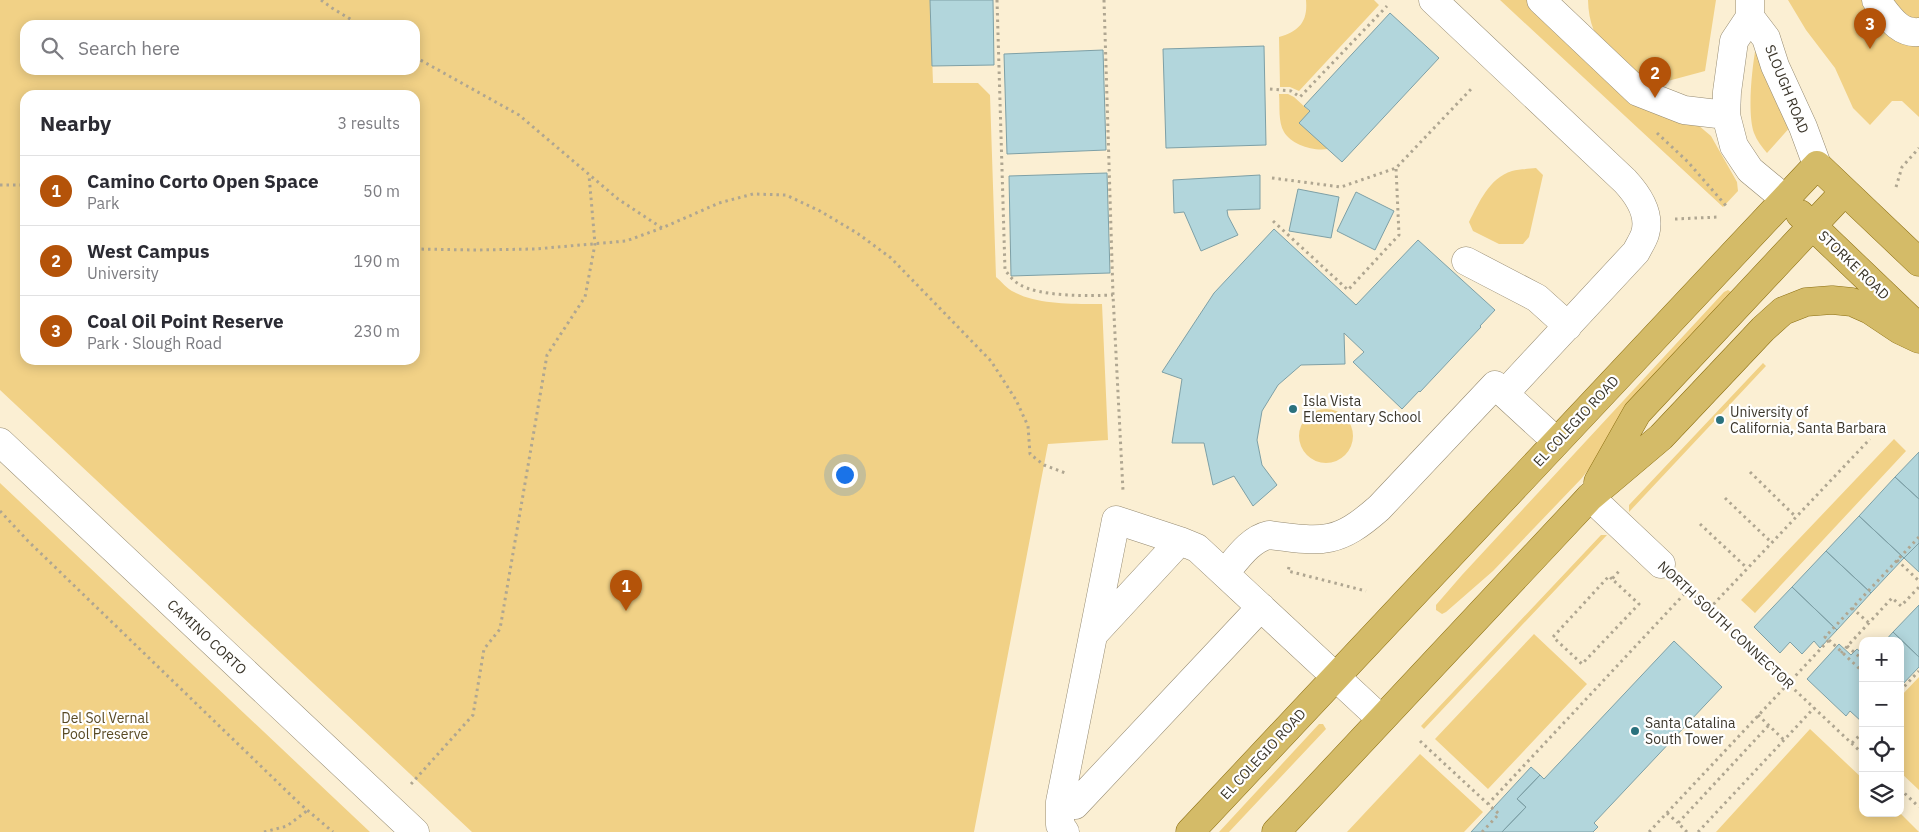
<!DOCTYPE html>
<meta charset="utf-8">
<style>
:root{--surface:#fff;--page:#f7f7f7;--text:#2b2b33;--muted:#7c7c81;--line:#e1e1e2;--accent:#b45309}
body{margin:0;font-family:"IBM Plex Sans",sans-serif;background:var(--page);color:var(--text)}
.controls{position:absolute;right:15px;bottom:15px;display:grid;overflow:hidden;border-radius:10px;box-shadow:0 2px 12px #0003}
.controls button{width:45px;height:45px;display:grid;place-items:center;padding:0;border:0;border-bottom:1px solid var(--line);background:var(--surface);color:var(--text);font:25px sans-serif}
.you{position:absolute;left:844px;top:474px;width:18px;height:18px;margin:-12px;border:4px solid #fff;border-radius:50%;background:#1a73e8;box-shadow:0 0 0 8px #1a73e833}
.badge{display:grid;place-items:center;width:32px;height:32px;border-radius:50%;background:var(--accent);color:#fff;font-size:16px;font-weight:700}
.pin{position:absolute;translate:-50% -41px;filter:drop-shadow(0 1px 2px #0008)}
.pin::after{content:'';position:absolute;top:26px;width:18px;height:15px;background:inherit;clip-path:polygon(0 0,100% 0,50% 100%)}
.list{margin:0;padding:0;list-style:none}
h2{display:flex;justify-content:space-between;align-items:center;height:65px;margin:0;padding:0 20px;font-size:21px}
h2 small{font-size:16px;font-weight:400;color:var(--muted)}
.list li{display:grid;grid-template-columns:32px 1fr auto;gap:15px;align-items:center;box-sizing:border-box;height:70px;padding:0 20px;border-top:1px solid var(--line)}
.list b{display:block;font-size:19px;white-space:nowrap}
.list p{margin:0;font-size:16px;white-space:nowrap;color:var(--muted)}
.list em{font-size:16px;font-style:normal;color:var(--muted)}
.icon{flex:none;width:28px;height:28px;fill:none;stroke:currentColor;stroke-width:2;stroke-linecap:round;stroke-linejoin:round}
.map{position:relative;flex:none;width:1919px;height:832px;overflow:hidden}
.search{position:absolute;background:var(--surface);box-shadow:0 2px 12px #0003;left:20px;top:20px;width:400px;height:55px;display:flex;align-items:center;gap:12px;box-sizing:border-box;padding:0 18px;border-radius:15px;color:var(--muted);font-size:19px}
.panel{position:absolute;background:var(--surface);box-shadow:0 2px 12px #0003;left:20px;top:90px;width:400px;height:275px;border-radius:15px}
.map>svg:first-child{display:block}
.green{fill:#f1d186;fill-rule:evenodd}
.building{fill:#b2d6dc;stroke:#7ea0a6}
.lines{fill:none;stroke-linecap:round;stroke-linejoin:round}
.minor-casing{stroke:#958a71;stroke-width:29}
.major-casing{stroke:#8c6f12;stroke-width:29}
.path{stroke:#afa691;stroke-width:3;stroke-dasharray:2.5 4;stroke-linecap:butt}
.minor{stroke:#fff;stroke-width:28}
.major{stroke:#d4bb68;stroke-width:28}
.poi-dot{fill:#2a717d;stroke:#fff;stroke-width:2}
.labels{text-anchor:middle;stroke-width:4.5;stroke-linejoin:round;paint-order:stroke}
.street-label{font-size:14px;fill:#3b362b;stroke:#fff}
.poi-label{font-size:14px;fill:#3b362b;stroke:#fff;text-anchor:start}
.park-label{font-size:14px;fill:#594a24;stroke:#fff}
</style>
<div class="map">
<svg width="1919" height="832" viewBox="0 0 1919 832">
<rect width="100%" height="100%" fill="#fbefd3"/>
<path class="green" d="M0 0H930L933 83H978L990 95 996 277C1001 281 1007 289 1014 292 1037 305 1075 304 1102 304L1108 440 1048 444 974 832H472L0 390ZM25 25H415V70H25ZM25 95H415V360H25Z
M1306 0H1374L1379 5 1299 91 1290 87H1280L1279 37C1299 31 1308 22 1306 0Z
M1500 0H1528L1698 125 1711 136 1737 182 1738 191 1723 207Z
M1588 0H1716L1705 71 1653 85C1617 63 1589 46 1588 0Z
M1788 0H1919V117L1902 101H1892L1870 125 1853 108 1835 68 1806 30Z
M1756 46 1791 126 1767 153C1762 147 1757 141 1754 133 1747 113 1752 68 1756 46Z
M1279 94H1288L1294 97 1343 142C1330 156 1294 149 1284 132 1278 122 1280 106 1279 94Z
M1536 168 1543 175 1529 237 1523 244H1499L1473 231 1469 222C1479 203 1489 178 1512 171 1519 169 1529 169 1536 168Z
M1728 290 1731 292 1581 479 1493 571 1446 612 1442 614 1436 610V605L1462 575 1724 292Z
M1763 363 1766 366 1629 512V505Z
M1299 436a27 27 0 1 1 54 0a27 27 0 1 1-54 0Z
M1894 439 1906 451 1755 613 1741 600Z
M0 483 370 832H0Z
M1601 535H1607L1424 729 1421 726Z
M1534 634 1587 684 1488 789 1435 739Z
M1919 677V790L1900 772V697Z
M1319 724H1323L1326 729 1229 832H1219Z
M1810 729 1863 779V813H1900L1919 832H1716Z
M1420 754 1483 812 1464 832H1347Z"/>
<path class="building" d="M930 0H993L994 65 932 66Z
M1390 13 1439 58 1342 162 1299 123 1310 111 1304 106Z
M1264 46 1266 145 1166 148 1163 49Z
M1103 50 1106 150 1007 154 1004 54Z
M1107 173 1110 273 1011 276 1009 176Z
M1260 175V209L1227 210 1228 216 1238 235 1201 251 1184 212 1174 213 1173 180Z
M1298 189 1339 197 1331 238 1289 231Z
M1356 192 1394 211 1375 250 1337 231Z
M1274 229 1356 305 1418 240 1495 310 1480 326 1481 327 1420 392 1419 391 1402 409 1353 362 1364 352 1344 333 1345 364 1301 365 1278 385 1262 411 1257 440 1262 465 1277 485 1253 506 1234 476 1213 485 1204 443H1172L1182 379 1162 372 1214 293Z
M1919 452V499L1895 477Z
M1895 477 1919 499V543L1904 558 1859 516Z
M1859 516 1904 558 1871 593 1826 551Z
M1919 543V572L1904 558Z
M1826 551 1871 593 1837 630 1792 587Z
M1792 587 1837 630 1820 648 1814 641 1802 654 1790 642 1780 653 1754 627Z
M1919 605V657L1893 632Z
M1893 632 1919 657V667L1901 686 1900 641H1885Z
M1674 641 1722 687 1594 823 1598 827 1593 832H1502L1526 807 1517 799 1540 775 1544 779Z
M1839 644 1851 655 1857 649 1863 654 1862 722 1850 711 1846 716 1807 679Z
M1531 767 1540 775 1517 799 1526 807 1502 832H1471Z"/>
<g class="lines">
<defs>
<path id="minor" d="M1433 0 1625 181C1638 195 1651 214 1645 234 1643 240 1639 246 1636 252L1505 393
M1541 0 1638 92 1684 110 1726 115
M1750 0V17L1734 41 1727 92 1726 115 1734 146 1750 170 1785 199
M1876 0C1888 15 1898 34 1919 32
M1750 17 1766 38 1775 66 1803 127 1817 165
M1466 261 1537 298 1568 326
M0 442 415 832
M1590 497 1661 564
M1225 573C1237 559 1250 539 1269 535 1323 542 1337 545 1379 508L1495 385 1556 441
M1093 635 1180 541
M1060 802 1075 805 1261 607
M1065 832 1060 825V802L1116 520 1180 541 1197 548 1381 719"/>
<path id="major" d="M1800 214 1914 323 1916 327
M1598 482 1637 413 1844 192
M1190 832 1817 165 1919 262
M1276 832 1590 497 1661 437 1763 329 1783 311 1806 302 1832 300 1852 302 1870 310 1900 330 1919 339"/>
</defs>
<use href="#minor" class="minor-casing"/>
<use href="#major" class="major-casing"/>
<path class="path" d="M321 0 332 8 360 25
M997 0 1005 270C1009 275 1013 281 1019 284 1038 297 1090 296 1113 295
M1104 0 1113 295 1123 491
M415 57 519 115 618 199 662 228
M1270 89 1291 91 1300 97 1387 6
M1657 133 1688 162 1728 208
M1272 178 1341 187 1396 168 1473 87
M0 185H25
M1896 187 1902 167 1919 148
M1675 219 1719 217
M1273 221 1348 290 1399 235 1396 168
M415 249 475 250 535 249 626 241 662 228 719 203 753 194 786 195 820 211 857 233 891 258 991 361 1016 400 1028 426 1030 454 1044 465 1068 474
M1750 472 1796 517
M1725 498 1772 543
M0 511 28 541 299 803 333 832
M1700 524 1747 568
M1897 560 1919 581
M1289 567 1288 571 1366 591
M1612 579 1609 576 1553 637 1582 664 1639 604 1612 579 1621 569
M1681 583 1863 754
M1852 608 1869 623
M1709 609 1870 439
M1829 640 1863 672
M1847 646 1863 660
M1841 653 1892 598 1901 606 1919 587
M1900 691 1919 671
M1758 715 1785 741
M1420 741 1488 804
M1852 743 1863 732
M411 784 473 715 484 649 500 629 547 355 585 297 595 244 589 175
M1900 789 1919 807
M1667 813 1678 823
M264 832 287 826 308 810
M1482 832 1499 814 1488 804 1688 590
M1649 832 1829 640 1825 637 1919 537
M1687 832 1678 823 1769 725
M1698 832 1814 708"/>
<use href="#minor" class="minor"/>
<use href="#major" class="major"/>
</g>
<g class="poi-dot">
<circle cx="1293" cy="409" r="5"/>
<circle cx="1720" cy="420" r="5"/>
<circle cx="1635" cy="731" r="5"/>
</g>
<g class="labels">
<g class="street-label">
<text transform="translate(1787 89) rotate(68)" y="5">SLOUGH ROAD</text>
<text transform="translate(1854 265) rotate(44)" y="5">STORKE ROAD</text>
<text transform="translate(1576 421) rotate(-47)" y="5">EL COLEGIO ROAD</text>
<text transform="translate(1726 625) rotate(43)" y="5">NORTH SOUTH CONNECTOR</text>
<text transform="translate(207 637) rotate(43)" y="5">CAMINO CORTO</text>
<text transform="translate(1263 754) rotate(-47)" y="5">EL COLEGIO ROAD</text>
</g>
<g class="poi-label">
<text x="1303" y="406">Isla Vista<tspan x="1303" dy="16">Elementary School</tspan></text>
<text x="1730" y="417">University of<tspan x="1730" dy="16">California, Santa Barbara</tspan></text>
<text x="1645" y="728">Santa Catalina<tspan x="1645" dy="16">South Tower</tspan></text>
</g>
<g class="park-label">
<text x="105" y="723">Del Sol Vernal<tspan x="105" dy="16">Pool Preserve</tspan></text>
</g>
</g>
</svg>
<div class="controls">
<button>+</button>
<button>−</button>
<button><svg class="icon" aria-label="locate" viewBox="0 0 24 24"><circle cx="12" cy="12" r="6"/><path d="M12 2v4M12 18v4M2 12h4M18 12h4"/></svg></button>
<button><svg class="icon" aria-label="layers" viewBox="0 0 24 24"><path d="M12 4l9 5-9 5-9-5zM3 14l9 5 9-5"/></svg></button>
</div>
<div class="you"></div>
<div class="pin badge" style="left:626px;top:611px">1</div>
<div class="pin badge" style="left:1655px;top:98px">2</div>
<div class="pin badge" style="left:1870px;top:49px">3</div>
<div class="search"><svg class="icon" aria-label="search" viewBox="0 0 24 24"><circle cx="10" cy="10" r="6"/><path d="M15 15l6 6"/></svg>Search here</div>
<section class="panel">
<h2>Nearby<small>3 results</small></h2>
<ul class="list">
<li><span class="badge">1</span><div><b>Camino Corto Open Space</b><p>Park</p></div><em>50 m</em></li>
<li><span class="badge">2</span><div><b>West Campus</b><p>University</p></div><em>190 m</em></li>
<li><span class="badge">3</span><div><b>Coal Oil Point Reserve</b><p>Park · Slough Road</p></div><em>230 m</em></li>
</ul>
</section>
</div>
